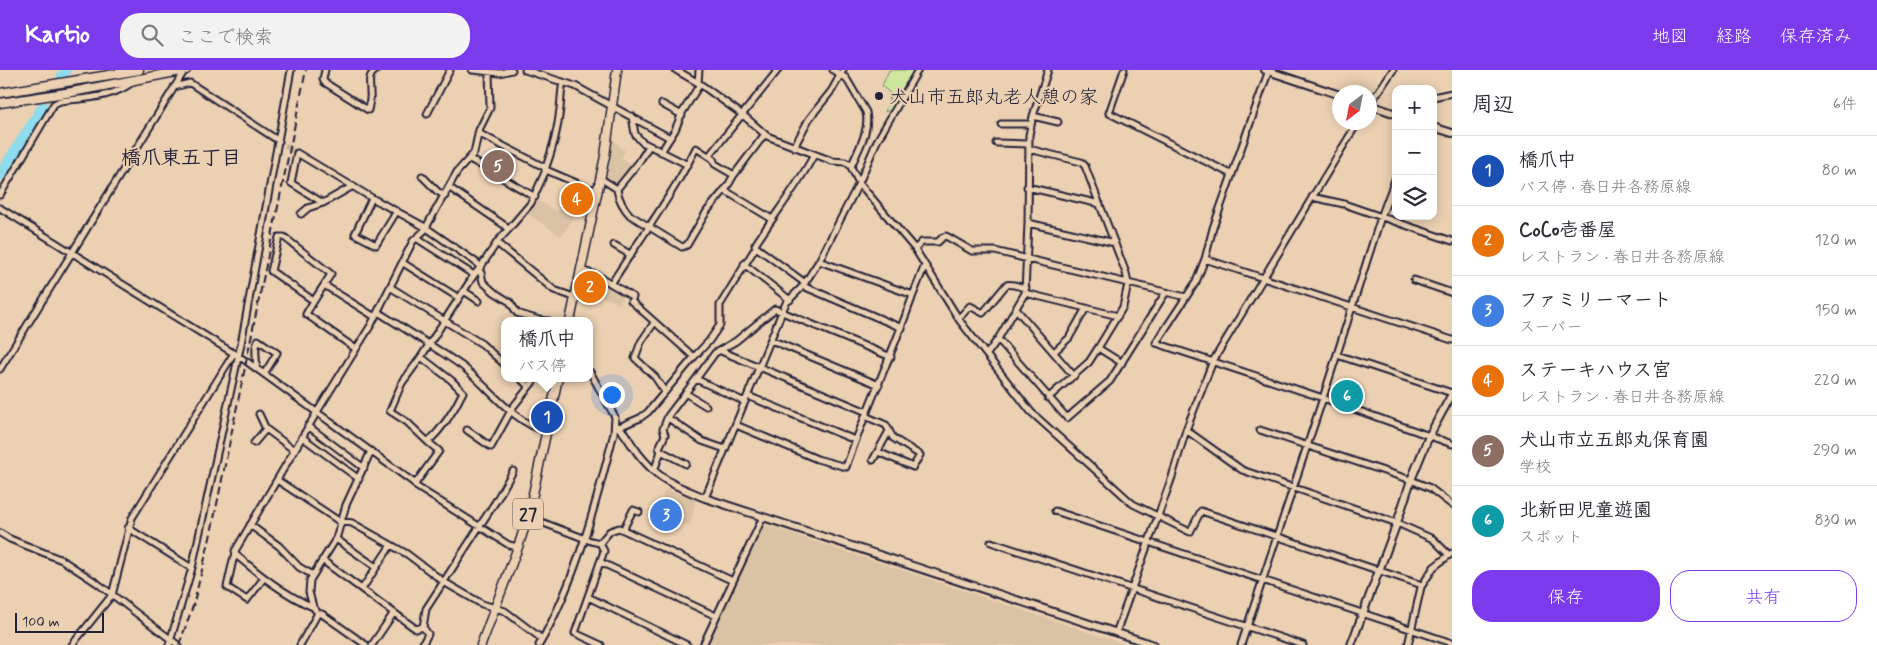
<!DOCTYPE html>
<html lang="ja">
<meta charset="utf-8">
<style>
:root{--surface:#fff;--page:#f2f2f3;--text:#2b2b33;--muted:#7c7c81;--line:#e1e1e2;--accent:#7c3aed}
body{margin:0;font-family:Mynerve,"Klee One",sans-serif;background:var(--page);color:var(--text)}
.controls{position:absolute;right:15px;top:15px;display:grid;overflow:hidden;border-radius:10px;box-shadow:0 2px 12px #0003}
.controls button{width:45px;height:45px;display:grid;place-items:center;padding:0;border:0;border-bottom:1px solid var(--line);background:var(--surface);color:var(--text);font:25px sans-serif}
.compass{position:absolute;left:1332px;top:15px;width:45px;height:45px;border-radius:50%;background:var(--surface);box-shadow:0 2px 12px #0003;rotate:212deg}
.scale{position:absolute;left:15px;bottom:12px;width:89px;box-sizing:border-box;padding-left:5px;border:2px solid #22223b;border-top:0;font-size:14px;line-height:18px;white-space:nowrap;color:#22223b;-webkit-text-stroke:4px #ebd0b2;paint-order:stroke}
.you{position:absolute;left:611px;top:324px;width:18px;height:18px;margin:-12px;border:4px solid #fff;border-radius:50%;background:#1a73e8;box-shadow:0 0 0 8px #1a73e833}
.badge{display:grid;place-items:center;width:32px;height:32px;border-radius:50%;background:var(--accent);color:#fff;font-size:16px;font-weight:700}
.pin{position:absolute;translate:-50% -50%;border:2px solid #fff;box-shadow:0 1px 5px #0006}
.popup{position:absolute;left:501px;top:247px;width:92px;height:65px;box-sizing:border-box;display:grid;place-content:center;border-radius:10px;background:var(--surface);filter:drop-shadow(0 1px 4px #0005);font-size:16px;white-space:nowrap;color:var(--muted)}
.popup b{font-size:19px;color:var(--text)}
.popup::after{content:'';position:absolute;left:50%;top:100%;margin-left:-10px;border:10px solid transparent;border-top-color:var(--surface)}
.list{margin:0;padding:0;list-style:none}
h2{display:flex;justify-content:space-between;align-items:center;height:65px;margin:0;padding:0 20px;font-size:21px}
h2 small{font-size:16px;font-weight:400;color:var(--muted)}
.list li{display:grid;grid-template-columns:32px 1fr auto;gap:15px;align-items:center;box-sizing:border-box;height:70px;padding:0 20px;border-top:1px solid var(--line)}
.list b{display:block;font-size:19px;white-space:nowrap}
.list p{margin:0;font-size:16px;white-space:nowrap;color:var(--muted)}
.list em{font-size:16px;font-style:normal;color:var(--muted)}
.actions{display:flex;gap:10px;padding:15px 20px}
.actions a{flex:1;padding:11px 0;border:1px solid var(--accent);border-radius:20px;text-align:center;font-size:18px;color:var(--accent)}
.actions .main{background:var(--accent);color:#fff}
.icon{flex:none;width:28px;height:28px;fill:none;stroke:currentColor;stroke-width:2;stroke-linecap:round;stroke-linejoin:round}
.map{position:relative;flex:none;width:1452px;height:575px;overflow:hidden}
header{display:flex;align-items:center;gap:30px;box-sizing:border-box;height:70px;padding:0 25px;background:var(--accent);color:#fff}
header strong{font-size:24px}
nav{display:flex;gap:28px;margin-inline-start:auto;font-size:18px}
.search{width:350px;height:45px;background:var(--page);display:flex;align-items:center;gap:12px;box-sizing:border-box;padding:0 18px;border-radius:20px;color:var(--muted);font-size:19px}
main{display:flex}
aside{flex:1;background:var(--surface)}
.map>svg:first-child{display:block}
.built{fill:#dac2a4}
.green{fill:#cfe79d;stroke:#78846c}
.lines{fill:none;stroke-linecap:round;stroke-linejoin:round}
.river{stroke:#8edced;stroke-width:11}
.minor-tunnel{stroke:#c3ad9a;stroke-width:5;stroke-dasharray:5 2.5;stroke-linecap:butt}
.minor-casing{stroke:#22223b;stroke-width:9}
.tertiary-casing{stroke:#22223b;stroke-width:10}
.primary-casing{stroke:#22223b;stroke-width:11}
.trunk-casing{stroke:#22223b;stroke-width:11}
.minor{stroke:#ebd0b2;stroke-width:5}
.tertiary{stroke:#ebd0b2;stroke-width:6}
.primary{stroke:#ebd0b2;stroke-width:8}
.trunk{stroke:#ebd0b2;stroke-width:8}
.rail{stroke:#22223b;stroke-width:2;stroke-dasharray:8 4;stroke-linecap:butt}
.poi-dot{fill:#22223b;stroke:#ebd0b2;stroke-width:2}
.labels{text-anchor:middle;stroke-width:4;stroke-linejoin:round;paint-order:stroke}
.shield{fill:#ebd0b2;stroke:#5e565f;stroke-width:1}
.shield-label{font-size:18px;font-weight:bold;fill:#22223b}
.poi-label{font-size:19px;fill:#22223b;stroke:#ebd0b2;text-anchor:start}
.neighbourhood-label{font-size:20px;font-weight:bold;fill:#22223b;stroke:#ebd0b2}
</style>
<header>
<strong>Kartio</strong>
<div class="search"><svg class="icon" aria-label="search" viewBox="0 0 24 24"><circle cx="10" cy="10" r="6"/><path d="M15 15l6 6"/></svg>ここで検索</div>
<nav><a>地図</a><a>経路</a><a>保存済み</a></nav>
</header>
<main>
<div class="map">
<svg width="1452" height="575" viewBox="0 0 1452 575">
<rect width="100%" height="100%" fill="#ebd0b2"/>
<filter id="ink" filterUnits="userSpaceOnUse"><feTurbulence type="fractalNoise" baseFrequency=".02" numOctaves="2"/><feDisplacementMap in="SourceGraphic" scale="10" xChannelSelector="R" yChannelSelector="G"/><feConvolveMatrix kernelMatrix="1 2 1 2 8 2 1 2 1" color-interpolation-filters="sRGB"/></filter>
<g filter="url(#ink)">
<path class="built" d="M613 70 625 81 621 88 633 95 617 116 608 111 605 107Z
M570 113 590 121 585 150 576 144 561 166 528 144 537 130 557 142Z
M586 203 596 207 625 224 619 234 583 218Z
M667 419 696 429 690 455 665 453 654 456 663 425Z
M762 454 1127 575H706Z"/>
<path class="green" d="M889 0H914L893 39 885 42 891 24 882 16Z"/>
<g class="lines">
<path class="river" d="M62 6 66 0
M0 105 43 37"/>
<path class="minor-tunnel" d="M279 71 297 83"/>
<defs>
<path id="minor" d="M325 0 323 9 324 12 368 40C369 35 371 29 370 23 370 12 367 6 376 0
M472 0 500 3 512 0
M525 0 575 16 670 68
M676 0 700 14 743 45 767 66 832 91 845 92 850 95 859 113 915 179 960 251 1031 342 1133 434 1190 462 1201 441 1422 515
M833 0 846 8 866 42C870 62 858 79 851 97
M1048 0 1033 46 1029 65 1028 153 1025 223 998 269 1067 348 1110 311 1166 222
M1124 0 1109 43 1231 104
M1269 0 1213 158 1205 189 1196 212 1156 273 1323 328 1452 374
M698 13 699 0
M174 17 190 13 279 71
M1433 27 1452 23
M662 34 682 45
M1370 34 1393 0
M427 44 450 0
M632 46 635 64 642 72 688 95
M1033 46 1058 52
M1001 54H1031
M478 63 544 97 546 100
M996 73 1029 74
M794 77 809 49 832 20 843 0
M1029 79 1081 92 1085 96 1126 203 1128 214 1123 237 1098 278 1089 292 1048 328
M661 82 675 60 682 43 700 14
M709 86 778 0
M470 89 535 127
M545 100C552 81 558 59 560 39 561 29 561 21 563 12
M422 106 437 121 445 126
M600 108 617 119C618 128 624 139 630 145L682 177 687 175 707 141 727 117 734 105 765 64
M353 116 323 133 291 113 297 83 372 128 425 157 477 193 480 198 474 205 421 287 402 313 390 341 407 352 428 372
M1027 117 1100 134
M450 118 504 155 508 160 498 171 480 198
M617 119 639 92 649 76
M724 120 772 149
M0 125 54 34 60 31C86 28 115 28 135 10
M1312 127 1344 134 1452 171
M372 128 355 164 376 175 397 141
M0 138 246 291 413 412 417 417 509 475 518 477
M301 144 308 138 323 133
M1028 153 1115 173
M508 160 531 133 546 100 588 118 597 120
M416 168 474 205
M497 173 554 220 574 227
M614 175 631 185
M756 177 805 213
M915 179 922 172H938L943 167 946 166 972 181H995L1186 227
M1205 189 1452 270
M403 193 459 228
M744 194 790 230
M580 200 597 205 633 227 631 231 694 287
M479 201 481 203 483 212 494 222 510 232 517 243 539 250 549 251
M1414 210 1452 223
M611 214C640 169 672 126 696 78L713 89 715 94 734 105
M324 215 375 247
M803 216 902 258
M390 217 482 274 504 294
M464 221 479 231
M1025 223 1118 246
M913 225 925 195
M314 231 271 201 279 167H284L331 204C323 217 314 230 306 244L356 279
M1016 239 1074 306
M378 242C406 260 435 277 462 296 488 316 515 355 547 361
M959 248 970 236 983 243 1006 215C1013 213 1019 217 1026 218
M654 253 641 272 635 288 655 307 665 322
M771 270 879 315
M1098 278 1122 293
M721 281 867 342
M1054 282 1069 268 1086 238
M987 284 998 269
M1337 285 1452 323
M0 299 185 0
M256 299C258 289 253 280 258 270L277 283 264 304
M544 308 548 312 558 309
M529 317 536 308
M685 323 706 336
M748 326 855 370
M745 332 696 309 715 283 736 271 775 239 782 242 786 233 803 216 819 191 859 113 877 71 918 0
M259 344 266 359 294 380
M865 346 886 355 893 368 920 385 913 397 878 382
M668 348 702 371 725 379
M736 355 817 389 846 397C866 339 893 283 913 225L819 191
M308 356 364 398
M619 357 640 348 648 342 694 287 709 271 720 255V235L756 177 755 175C774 145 797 117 814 85
M467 360 491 377 513 337 529 317 520 308
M1186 360 1242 400 1397 453 1433 469 1449 485
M1260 360 1411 410 1430 418 1452 435
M302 367 359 409
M254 373 266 359
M661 381 686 394
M873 390 889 361
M654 401 661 381 659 378 665 365 663 359 668 346 696 309
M277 410 339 451 352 453 407 484 444 512 482 534 505 541 542 569
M415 414 439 381 428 372C444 357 454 341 463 322L451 310 421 287
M705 428 782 242 891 287
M1055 441 1452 573
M528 447 591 471 600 473
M250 455 279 476 299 497 313 505
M128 458 192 498
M623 460 633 440 639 442
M0 463 10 469 62 490 97 513 178 575
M336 469 376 497
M991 472 1303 575
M600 473 610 461 619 458 733 511
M600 473 604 481 575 563 601 575
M236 485 233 490 227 517 247 530 264 508
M322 490 416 559 423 557
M600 492 716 546
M362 519 391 475
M588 527 687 575
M313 537C285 525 260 505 236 485L235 481 317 342 371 255 413 171 424 161 457 102 474 83 479 60 490 38 489 0
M318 543 313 537 309 522 310 510 336 469 346 435 371 381
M1116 563 1172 407 1186 360 1213 291 1358 52
M72 575 112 525 132 448 234 283
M169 575 192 498 241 274 291 0
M300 575 318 543 322 544 366 575
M372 575 393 544
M422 575 428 564 423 557 426 539 496 431 513 401
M539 575C576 512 596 433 614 363L615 347 590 302
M703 575 763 447
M1241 575 1323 328 1381 147 1396 107
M1408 575 1421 517 1434 497 1452 483"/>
<path id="tertiary" d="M1265 0 1340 25
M1370 35 1396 44
M1433 57 1452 63
M615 355C624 359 629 372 635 379 640 387 647 394 653 400 668 414 687 420 705 428L1154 575
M1351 575 1397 453 1411 410 1429 366 1452 324"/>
<path id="primary" d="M570 251 605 86 617 0
M481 575 518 477 528 447 558 308"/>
<path id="trunk" d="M0 23 139 0
M0 33 72 22 186 0"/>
</defs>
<use href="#minor" class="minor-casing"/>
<use href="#tertiary" class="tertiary-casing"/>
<use href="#primary" class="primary-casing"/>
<use href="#trunk" class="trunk-casing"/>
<use href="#minor" class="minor"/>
<use href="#tertiary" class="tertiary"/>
<use href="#primary" class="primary"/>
<use href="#trunk" class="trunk"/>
<path class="rail" d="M179 575 193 536 210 468 306 0"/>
</g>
</g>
<circle class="poi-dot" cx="879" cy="26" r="5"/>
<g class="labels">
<rect class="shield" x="513" y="428.5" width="30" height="31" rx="4"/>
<g class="shield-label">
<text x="528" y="450">27</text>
</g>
<g class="poi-label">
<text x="889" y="33">犬山市五郎丸老人憩の家</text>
</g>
<g class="neighbourhood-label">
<text x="181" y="94">橋爪東五丁目</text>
</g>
</g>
</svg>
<div class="controls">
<button>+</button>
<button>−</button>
<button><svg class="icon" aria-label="layers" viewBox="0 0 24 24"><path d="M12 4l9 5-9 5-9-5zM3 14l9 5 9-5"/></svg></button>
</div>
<svg class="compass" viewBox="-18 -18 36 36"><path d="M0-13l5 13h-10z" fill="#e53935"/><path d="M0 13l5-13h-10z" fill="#7c7c81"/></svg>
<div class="scale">100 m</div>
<div class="you"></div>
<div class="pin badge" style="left:547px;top:347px;background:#1a4fb4">1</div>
<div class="popup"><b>橋爪中</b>バス停</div>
<div class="pin badge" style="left:590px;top:217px;background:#e8710a">2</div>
<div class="pin badge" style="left:666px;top:445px;background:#3f7fe0">3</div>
<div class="pin badge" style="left:577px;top:129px;background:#e8710a">4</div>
<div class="pin badge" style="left:498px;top:96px;background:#8d6e63">5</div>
<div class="pin badge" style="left:1347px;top:326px;background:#0f9aa8">6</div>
</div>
<aside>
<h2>周辺<small>6件</small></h2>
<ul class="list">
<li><span class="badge" style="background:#1a4fb4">1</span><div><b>橋爪中</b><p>バス停 · 春日井各務原線</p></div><em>80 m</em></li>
<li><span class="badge" style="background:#e8710a">2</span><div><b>CoCo壱番屋</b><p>レストラン · 春日井各務原線</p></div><em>120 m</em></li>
<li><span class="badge" style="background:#3f7fe0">3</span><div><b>ファミリーマート</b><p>スーパー</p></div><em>150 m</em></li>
<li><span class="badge" style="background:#e8710a">4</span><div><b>ステーキハウス宮</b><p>レストラン · 春日井各務原線</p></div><em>220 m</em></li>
<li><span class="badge" style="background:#8d6e63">5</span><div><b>犬山市立五郎丸保育園</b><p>学校</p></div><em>290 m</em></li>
<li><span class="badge" style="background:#0f9aa8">6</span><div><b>北新田児童遊園</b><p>スポット</p></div><em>830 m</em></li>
</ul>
<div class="actions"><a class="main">保存</a><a>共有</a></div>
</aside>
</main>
